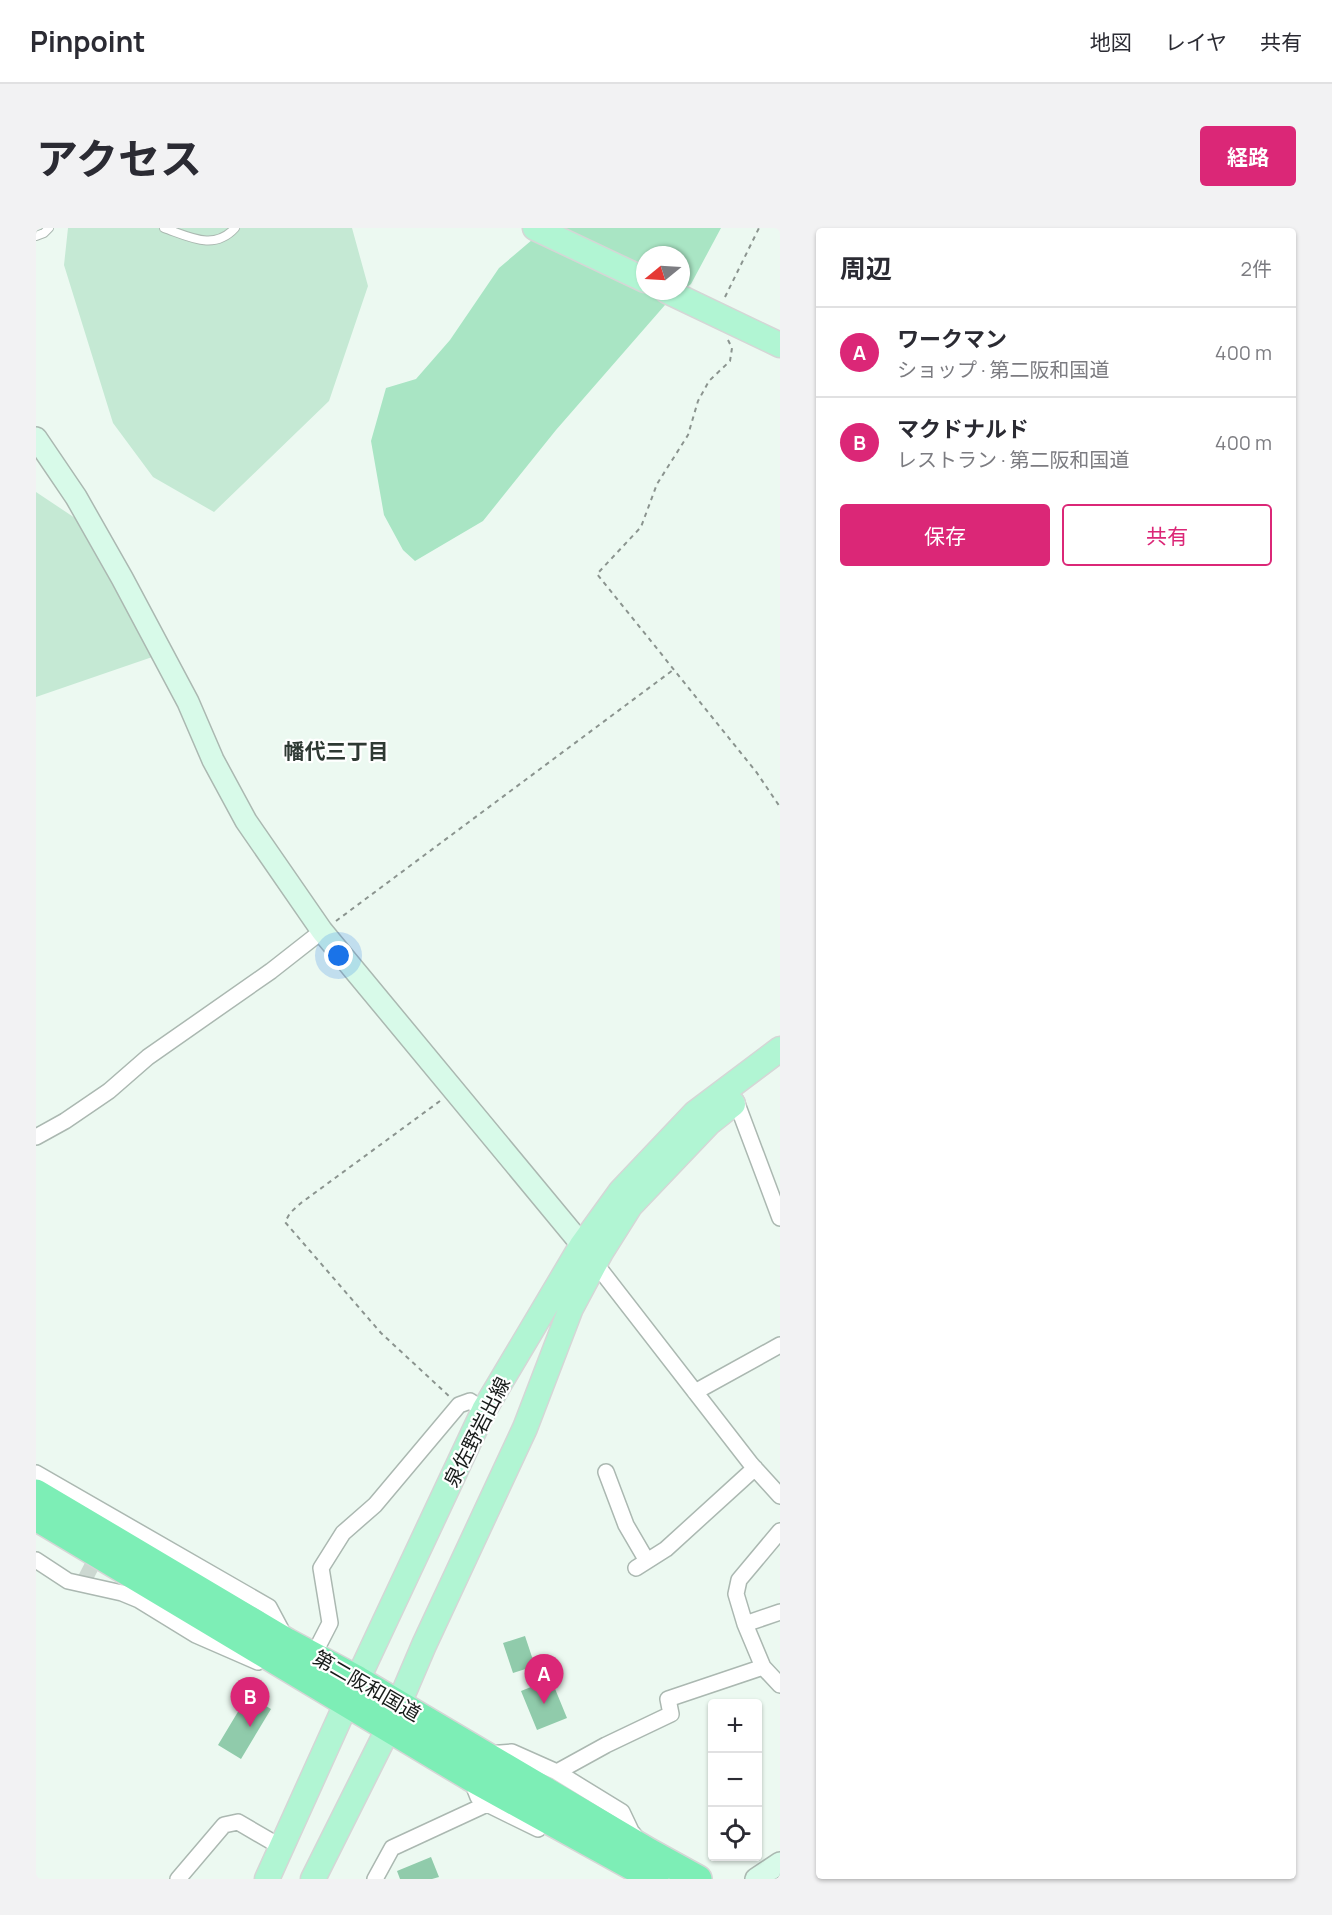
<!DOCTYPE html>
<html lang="ja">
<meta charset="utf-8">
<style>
:root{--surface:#fff;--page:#f2f2f3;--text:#2b2b33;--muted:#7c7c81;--line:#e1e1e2;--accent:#db2777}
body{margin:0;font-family:Manrope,"Noto Sans JP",sans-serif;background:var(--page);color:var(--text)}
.controls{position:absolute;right:18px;bottom:18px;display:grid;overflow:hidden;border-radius:6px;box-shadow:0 2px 4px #0004}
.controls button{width:54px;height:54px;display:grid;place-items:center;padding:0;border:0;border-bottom:2px solid var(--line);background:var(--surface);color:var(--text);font:30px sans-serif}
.compass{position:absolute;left:600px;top:18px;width:54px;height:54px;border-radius:50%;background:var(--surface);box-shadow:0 2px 4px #0004;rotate:252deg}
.you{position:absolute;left:303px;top:728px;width:21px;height:21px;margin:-15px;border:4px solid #fff;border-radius:50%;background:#1a73e8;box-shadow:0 0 0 9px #1a73e833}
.badge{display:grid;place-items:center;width:39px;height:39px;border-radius:50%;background:var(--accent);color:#fff;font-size:20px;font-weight:700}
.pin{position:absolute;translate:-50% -50px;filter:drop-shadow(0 2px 3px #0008)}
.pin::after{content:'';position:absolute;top:32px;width:21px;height:18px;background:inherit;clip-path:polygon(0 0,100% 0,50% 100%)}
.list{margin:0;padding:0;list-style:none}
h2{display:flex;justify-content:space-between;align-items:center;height:78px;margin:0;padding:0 24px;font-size:26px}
h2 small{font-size:20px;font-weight:400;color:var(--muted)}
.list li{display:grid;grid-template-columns:39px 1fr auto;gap:18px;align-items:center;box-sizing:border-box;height:90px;padding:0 24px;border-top:2px solid var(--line)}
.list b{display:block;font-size:22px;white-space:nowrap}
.list p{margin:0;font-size:20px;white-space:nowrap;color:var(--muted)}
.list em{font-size:20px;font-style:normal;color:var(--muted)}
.actions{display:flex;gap:12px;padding:18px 24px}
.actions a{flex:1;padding:14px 0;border:2px solid var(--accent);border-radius:6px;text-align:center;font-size:21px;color:var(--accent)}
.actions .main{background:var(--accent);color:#fff}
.icon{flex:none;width:33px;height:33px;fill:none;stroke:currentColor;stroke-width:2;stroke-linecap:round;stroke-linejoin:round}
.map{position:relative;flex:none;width:744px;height:1651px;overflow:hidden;border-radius:6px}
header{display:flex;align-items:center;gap:36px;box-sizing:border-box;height:84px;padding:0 30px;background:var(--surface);border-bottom:2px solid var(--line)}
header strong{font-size:28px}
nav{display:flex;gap:33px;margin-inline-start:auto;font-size:21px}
.intro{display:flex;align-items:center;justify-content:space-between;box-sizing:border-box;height:144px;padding:0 36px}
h1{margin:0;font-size:42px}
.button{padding:15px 27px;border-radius:6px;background:var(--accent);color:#fff;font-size:21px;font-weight:700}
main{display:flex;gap:36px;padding:0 36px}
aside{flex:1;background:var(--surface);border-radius:6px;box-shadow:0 2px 4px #0004}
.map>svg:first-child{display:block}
.green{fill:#c5e9d4}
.water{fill:#a9e5c4;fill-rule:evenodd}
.building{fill:#90cbab}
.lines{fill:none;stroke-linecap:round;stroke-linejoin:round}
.street-tunnel{stroke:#ccd8d1;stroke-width:15;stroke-dasharray:15 8;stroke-linecap:butt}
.lane-casing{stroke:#abb8b1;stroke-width:10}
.street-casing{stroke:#abb8b1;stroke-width:18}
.secondary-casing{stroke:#abb8b1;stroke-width:24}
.primary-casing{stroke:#d5d6d6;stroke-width:27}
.highway-casing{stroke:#d5d6d6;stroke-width:30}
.path{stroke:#8b948f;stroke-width:2;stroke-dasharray:4.5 4.5;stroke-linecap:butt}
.lane{stroke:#fff;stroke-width:8}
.street{stroke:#fff;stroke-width:15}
.secondary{stroke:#d8fae9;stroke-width:21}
.primary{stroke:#b1f5d3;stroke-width:24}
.highway{stroke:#7deeb6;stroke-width:27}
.labels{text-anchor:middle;stroke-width:4.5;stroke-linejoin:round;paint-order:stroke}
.street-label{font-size:20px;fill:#181c1a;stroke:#fff}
.neighbourhood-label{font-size:21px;font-weight:bold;fill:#2e3933;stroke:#fff}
</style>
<header>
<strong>Pinpoint</strong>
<nav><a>地図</a><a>レイヤ</a><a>共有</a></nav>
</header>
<div class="intro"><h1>アクセス</h1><a class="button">経路</a></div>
<main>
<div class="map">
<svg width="744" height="1651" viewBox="0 0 744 1651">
<rect width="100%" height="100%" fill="#ecf9f1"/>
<path class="green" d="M32 0H316L332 58 293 173 178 284 117 249 77 195 28 37Z
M0 264 60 304 125 426 0 469Z"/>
<path class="water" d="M510 0H685L655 56 629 77 520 202 447 293 379 333 367 322 348 287 335 213 350 160 380 151 414 112 463 40ZM609 27H645V63H609Z"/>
<path class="building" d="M489 1408 499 1438 477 1445 467 1415Z
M515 1451 531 1490 501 1502 485 1463Z
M212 1467 235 1481 205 1531 182 1517Z
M395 1629 403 1649 396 1651H364L361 1643Z"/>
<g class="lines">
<path class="street-tunnel" d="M49 1351 64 1322"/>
<defs>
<path id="lane" d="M128 0C154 9 178 23 199 0
M0 8 8 5 13 0"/>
<path id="street" d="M700 873 744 990
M0 909 29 893 73 863 112 829 235 743 286 703
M556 1031 715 1236 744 1268
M659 1164 744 1117
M570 1244 590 1297 611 1333
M0 1245 233 1379 249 1409
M744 1303 703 1352 700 1366 709 1396 727 1439 744 1457
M0 1332 32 1353 86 1365 103 1372 160 1407 222 1434
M600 1340 630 1321 719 1240
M709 1396 744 1384
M277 1428 294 1395 285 1340 307 1305 339 1277 423 1177 434 1173 448 1182
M451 1526 476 1524 521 1544 586 1584 595 1603 602 1612
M521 1544 570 1517 635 1486 632 1471 727 1439
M451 1576 502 1601
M142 1651 188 1597 202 1594 245 1619
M339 1651 356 1620 451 1576 442 1569 435 1551"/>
<path id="secondary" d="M0 210 40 269 86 350 152 474 177 532 210 593 286 703 546 1017
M720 1651 744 1635"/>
<path id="primary" d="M499 0 609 52
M631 63 744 117
M231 1651 311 1474 448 1182 546 1017 585 963 659 885 744 821
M277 1651 353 1499 388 1417 489 1200 535 1080 565 1024 594 978 673 895 697 876"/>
<path id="highway" d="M0 1265 251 1414 322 1452 613 1624 662 1651
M0 1289 434 1549 619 1651"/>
</defs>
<use href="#lane" class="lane-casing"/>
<use href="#street" class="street-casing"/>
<use href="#secondary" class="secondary-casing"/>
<use href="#primary" class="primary-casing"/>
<use href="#highway" class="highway-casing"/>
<path class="path" d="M689 69 723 0
M692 112 696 120 694 133 673 153 662 173 652 207 621 256 605 299 561 346 721 545 744 579
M300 693 637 442
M404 873 265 975 254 985 249 994 345 1105 414 1169"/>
<use href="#lane" class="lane"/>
<use href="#street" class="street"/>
<use href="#secondary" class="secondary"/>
<use href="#primary" class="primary"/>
<use href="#highway" class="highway"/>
</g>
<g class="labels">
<g class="street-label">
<text transform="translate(441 1204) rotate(-63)" y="7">泉佐野岩出線</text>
<text transform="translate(331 1458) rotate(30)" y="7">第二阪和国道</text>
</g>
<g class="neighbourhood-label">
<text x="300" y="531">幡代三丁目</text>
</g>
</g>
</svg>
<div class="controls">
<button>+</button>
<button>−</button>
<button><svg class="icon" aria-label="locate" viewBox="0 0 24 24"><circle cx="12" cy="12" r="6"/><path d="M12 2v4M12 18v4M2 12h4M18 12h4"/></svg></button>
</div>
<svg class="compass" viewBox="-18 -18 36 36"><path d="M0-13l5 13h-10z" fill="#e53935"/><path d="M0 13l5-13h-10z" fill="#7c7c81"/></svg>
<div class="you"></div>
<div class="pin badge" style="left:508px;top:1476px">A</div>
<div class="pin badge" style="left:214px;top:1499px">B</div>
</div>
<aside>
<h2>周辺<small>2件</small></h2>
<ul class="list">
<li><span class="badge">A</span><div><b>ワークマン</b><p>ショップ · 第二阪和国道</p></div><em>400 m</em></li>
<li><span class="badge">B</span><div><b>マクドナルド</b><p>レストラン · 第二阪和国道</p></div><em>400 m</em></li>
</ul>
<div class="actions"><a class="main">保存</a><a>共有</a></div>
</aside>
</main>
